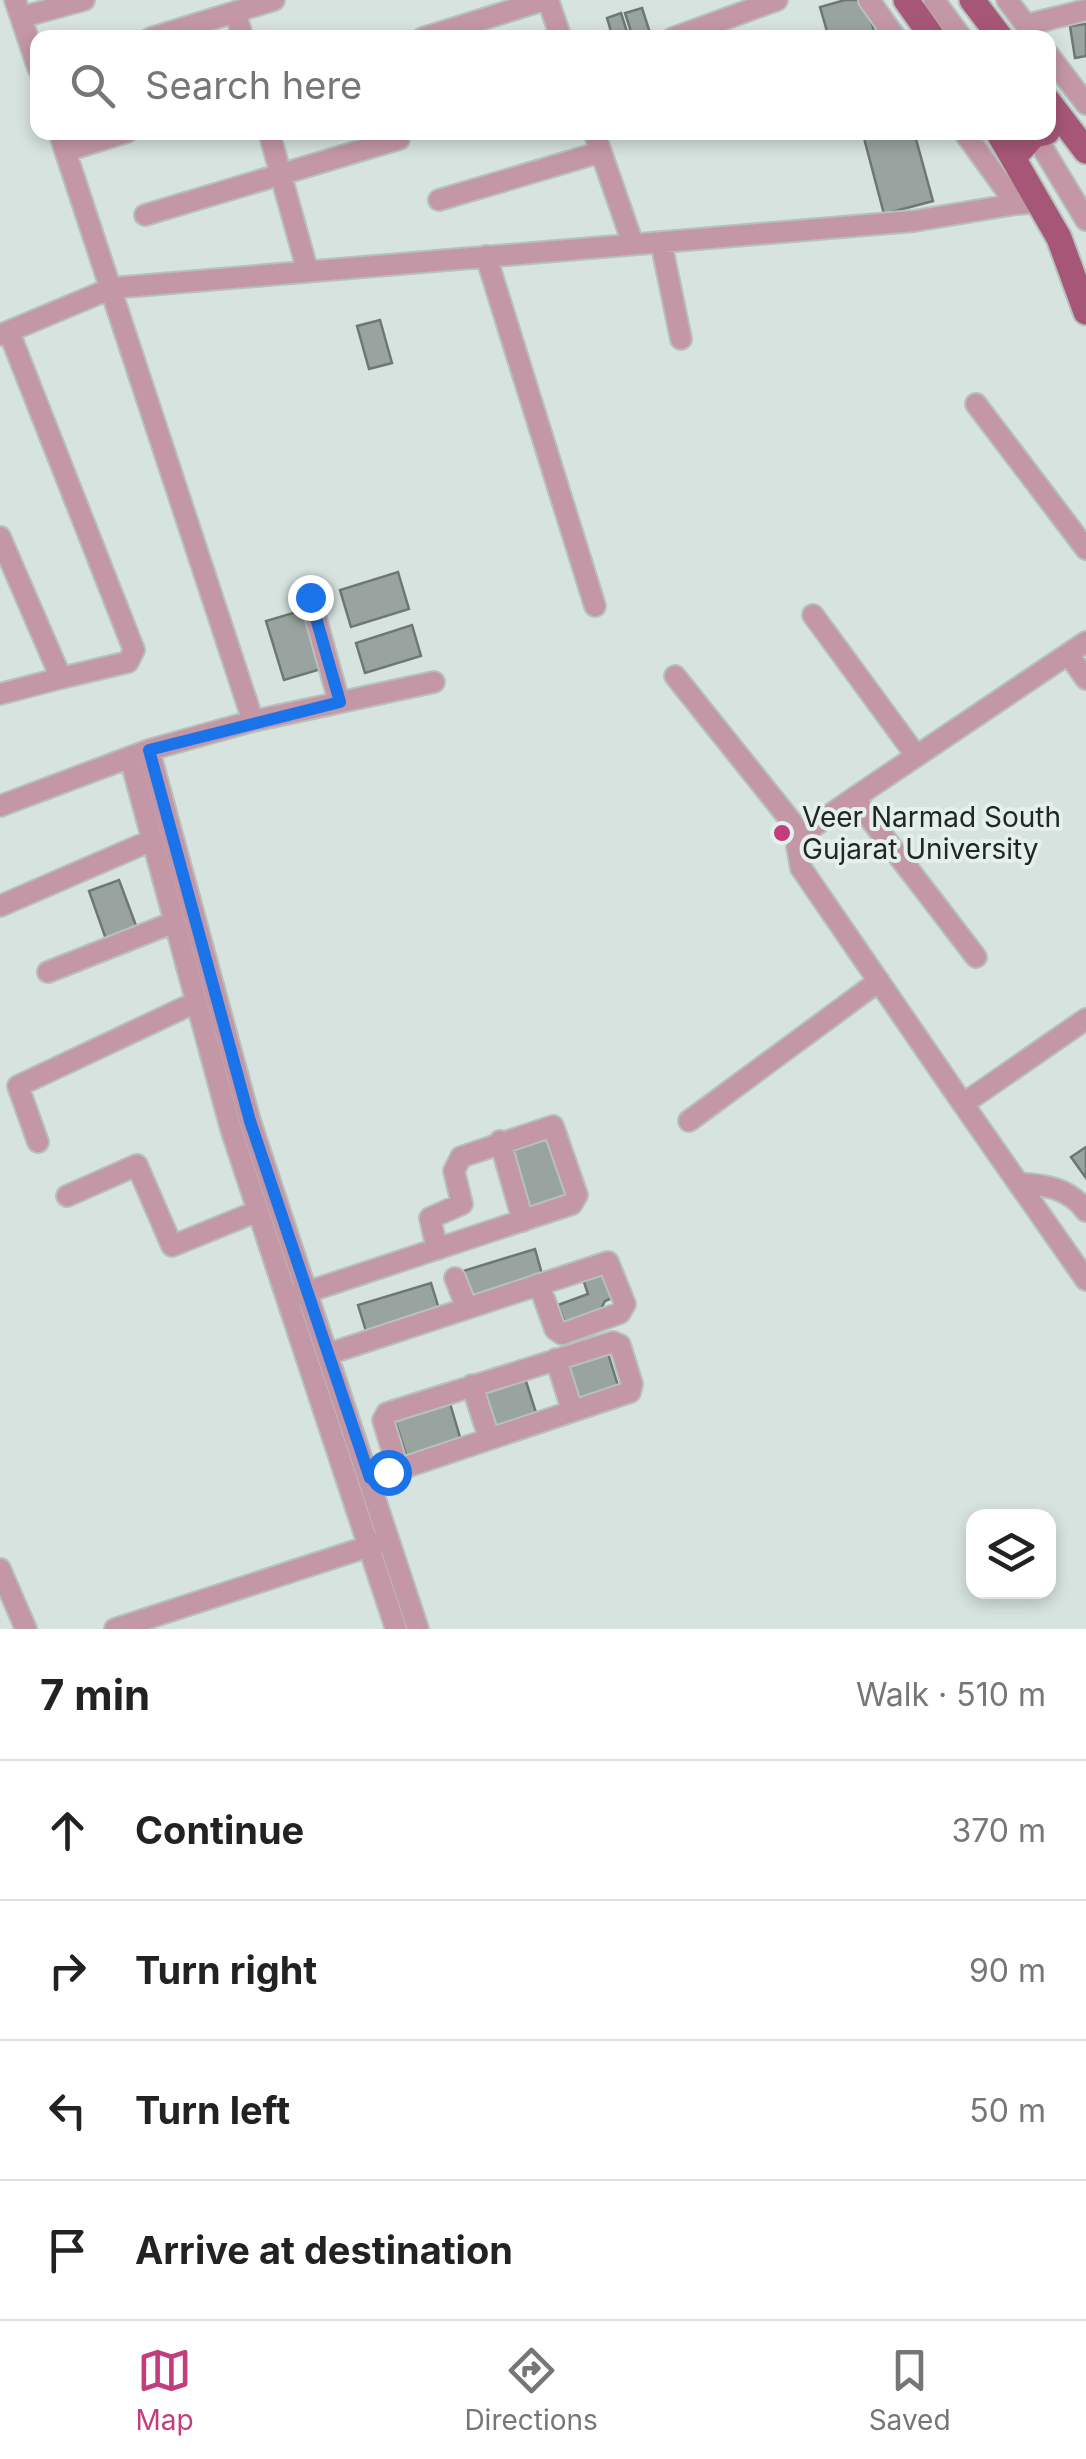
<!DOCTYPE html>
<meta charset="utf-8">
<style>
:root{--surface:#fff;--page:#f2f2f2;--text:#222;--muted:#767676;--line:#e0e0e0;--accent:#c33c7c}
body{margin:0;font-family:Inter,sans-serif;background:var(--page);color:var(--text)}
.controls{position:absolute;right:30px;bottom:30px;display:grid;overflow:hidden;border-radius:20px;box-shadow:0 5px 15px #0003}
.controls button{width:90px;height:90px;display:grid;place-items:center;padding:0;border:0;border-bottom:2px solid var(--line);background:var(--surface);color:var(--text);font:50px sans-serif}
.stop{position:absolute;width:30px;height:30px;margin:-22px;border:8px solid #1a73e8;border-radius:50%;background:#fff}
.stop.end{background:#1a73e8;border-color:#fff;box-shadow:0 2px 10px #0008}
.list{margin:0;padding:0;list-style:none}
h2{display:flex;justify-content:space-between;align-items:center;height:130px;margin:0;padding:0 40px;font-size:42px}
h2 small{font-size:32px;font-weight:400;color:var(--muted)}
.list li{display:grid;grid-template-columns:65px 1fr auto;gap:30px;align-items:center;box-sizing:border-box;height:140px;padding:0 40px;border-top:2px solid var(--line)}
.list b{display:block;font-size:38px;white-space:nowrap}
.list em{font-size:32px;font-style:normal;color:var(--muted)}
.icon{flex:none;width:55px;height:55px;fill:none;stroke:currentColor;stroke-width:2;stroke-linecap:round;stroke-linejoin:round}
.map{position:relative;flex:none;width:1086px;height:1629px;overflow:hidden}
.search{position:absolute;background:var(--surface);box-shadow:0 5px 15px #0003;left:30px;right:30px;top:30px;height:110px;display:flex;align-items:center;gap:25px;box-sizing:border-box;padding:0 35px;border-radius:20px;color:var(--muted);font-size:38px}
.sheet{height:690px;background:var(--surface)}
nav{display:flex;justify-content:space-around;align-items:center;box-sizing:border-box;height:140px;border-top:2px solid var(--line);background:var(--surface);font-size:28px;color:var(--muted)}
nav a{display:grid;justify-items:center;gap:5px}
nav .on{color:var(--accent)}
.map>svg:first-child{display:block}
.building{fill:#99a4a0;stroke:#6d7875;stroke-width:2.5}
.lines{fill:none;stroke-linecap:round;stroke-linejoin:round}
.minor-casing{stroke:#b6c1be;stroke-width:24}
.major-casing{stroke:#b6c1be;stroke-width:29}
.minor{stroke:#c497a7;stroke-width:20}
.major{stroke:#a65777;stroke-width:25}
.route{stroke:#1a73e8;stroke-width:12}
.poi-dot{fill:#c33c7c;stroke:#e4f0ec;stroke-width:4}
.labels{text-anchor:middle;stroke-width:8;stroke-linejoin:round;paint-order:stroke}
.poi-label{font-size:28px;fill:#222625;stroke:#e4f0ec;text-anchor:start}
</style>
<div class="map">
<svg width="1086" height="1629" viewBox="0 0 1086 1629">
<rect width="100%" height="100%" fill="#d7e3df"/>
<path class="building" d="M845 0H865L876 38H829L820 7Z
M642 8 651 36 633 38 625 13Z
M621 13 629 38H613L607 18Z
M1086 24V56L1075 58 1070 26Z
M884 132H914L933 201 884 214 864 138Z
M380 320 392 363 369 369 357 326Z
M398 572 409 609 351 627 340 590Z
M310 608 328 667 284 680 266 621Z
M412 625 421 656 365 673 356 643Z
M119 880 138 931 107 942 89 891Z
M553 1133 573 1199 528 1212 508 1147Z
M1086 1147V1178L1071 1157Z
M535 1249 542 1274 467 1297 460 1272Z
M606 1264 617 1296 605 1301 596 1319 567 1328 558 1305 588 1294 581 1273Z
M431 1283 439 1309 366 1331 358 1305Z
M606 1347 619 1389 575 1403 562 1360Z
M524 1375 537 1416 493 1429 481 1388Z
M449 1400 462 1444 408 1461 394 1417Z"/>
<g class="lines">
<defs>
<path id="minor" d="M15 0 38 68
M548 0 561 38
M869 0 896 38
M934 0 962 38
M1007 0 1036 38
M235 12 243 38
M22 17 84 0
M1026 25 1086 10
M151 38 274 0
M423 38 544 0
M673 38 777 0
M1048 54 1086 104
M269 132 307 269
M594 132 633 244
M964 132 1016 204 1028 203
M1033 132 1086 220
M66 151 127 132
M439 200 601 152
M145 215 399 139
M661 242 681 339
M486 256 595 606
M9 332 134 650 128 662 61 678
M0 335 112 288 914 221 1016 204
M976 404 1086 549
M0 537 61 678 0 694
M310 597 339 702
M813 615 915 754
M1069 655 1086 679
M675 676 803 836
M253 721 434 682
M149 750 250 1121 418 1629
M130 757 231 1129 396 1629
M854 798 976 957
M0 806 149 750 253 721 59 132
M0 906 150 841
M48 972 172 923
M1086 1019 963 1104 1086 1280
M963 1104 801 868 797 846 810 829 854 798 1086 642
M689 1121 879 981
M500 1141 523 1221
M38 1142 18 1086 194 1003
M1018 1183C1046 1185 1069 1188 1086 1211
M67 1196 137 1165 172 1246 258 1211
M455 1278 467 1308
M298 1295 572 1204 577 1195 553 1126 461 1157 454 1171 462 1204 430 1218 437 1249
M328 1354 608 1262 625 1304 620 1313 562 1334 555 1329 539 1284
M556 1359 572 1410
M472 1385 489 1438
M370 1479 630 1392 632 1384 620 1345 613 1342 387 1413 383 1420 398 1469
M0 1569 26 1629
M115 1629 379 1543"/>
<path id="major" d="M906 0 933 38
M972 0 1001 38
M1048 101 1086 151
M998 132 1059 238 1086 312
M1013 158 1034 135 1047 132"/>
</defs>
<use href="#minor" class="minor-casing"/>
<use href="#major" class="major-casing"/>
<use href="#minor" class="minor"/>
<use href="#major" class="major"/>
</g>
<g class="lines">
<path class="route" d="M310 597 340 702 149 750 250 1121 370 1478 388 1472"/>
</g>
<circle class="poi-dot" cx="782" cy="833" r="10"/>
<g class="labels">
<g class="poi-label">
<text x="802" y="827">Veer Narmad South<tspan x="802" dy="32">Gujarat University</tspan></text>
</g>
</g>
</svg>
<div class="controls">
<button><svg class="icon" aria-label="layers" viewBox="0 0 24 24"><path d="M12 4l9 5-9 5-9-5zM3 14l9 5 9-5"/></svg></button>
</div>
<div class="stop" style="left:388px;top:1472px"></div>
<div class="stop end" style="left:310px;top:597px"></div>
<div class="search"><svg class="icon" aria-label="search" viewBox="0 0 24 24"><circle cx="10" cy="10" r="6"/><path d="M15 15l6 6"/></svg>Search here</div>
</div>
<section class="sheet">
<h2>7 min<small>Walk · 510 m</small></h2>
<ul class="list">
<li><svg class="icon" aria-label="ahead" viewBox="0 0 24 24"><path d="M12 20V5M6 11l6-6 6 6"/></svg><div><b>Continue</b></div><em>370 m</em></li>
<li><svg class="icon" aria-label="right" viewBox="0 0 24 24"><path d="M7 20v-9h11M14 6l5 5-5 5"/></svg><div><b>Turn right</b></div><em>90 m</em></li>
<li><svg class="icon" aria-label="left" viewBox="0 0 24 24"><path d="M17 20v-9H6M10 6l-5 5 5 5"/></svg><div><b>Turn left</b></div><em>50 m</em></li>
<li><svg class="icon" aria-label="arrive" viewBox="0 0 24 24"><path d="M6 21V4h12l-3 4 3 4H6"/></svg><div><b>Arrive at destination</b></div></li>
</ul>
</section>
<nav>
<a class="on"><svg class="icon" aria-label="map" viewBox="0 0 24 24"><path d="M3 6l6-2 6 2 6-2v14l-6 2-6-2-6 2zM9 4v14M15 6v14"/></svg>Map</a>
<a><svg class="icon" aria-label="directions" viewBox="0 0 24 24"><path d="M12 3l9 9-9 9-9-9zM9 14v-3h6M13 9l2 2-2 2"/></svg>Directions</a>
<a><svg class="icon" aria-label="saved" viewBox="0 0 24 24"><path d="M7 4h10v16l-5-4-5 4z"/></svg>Saved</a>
</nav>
